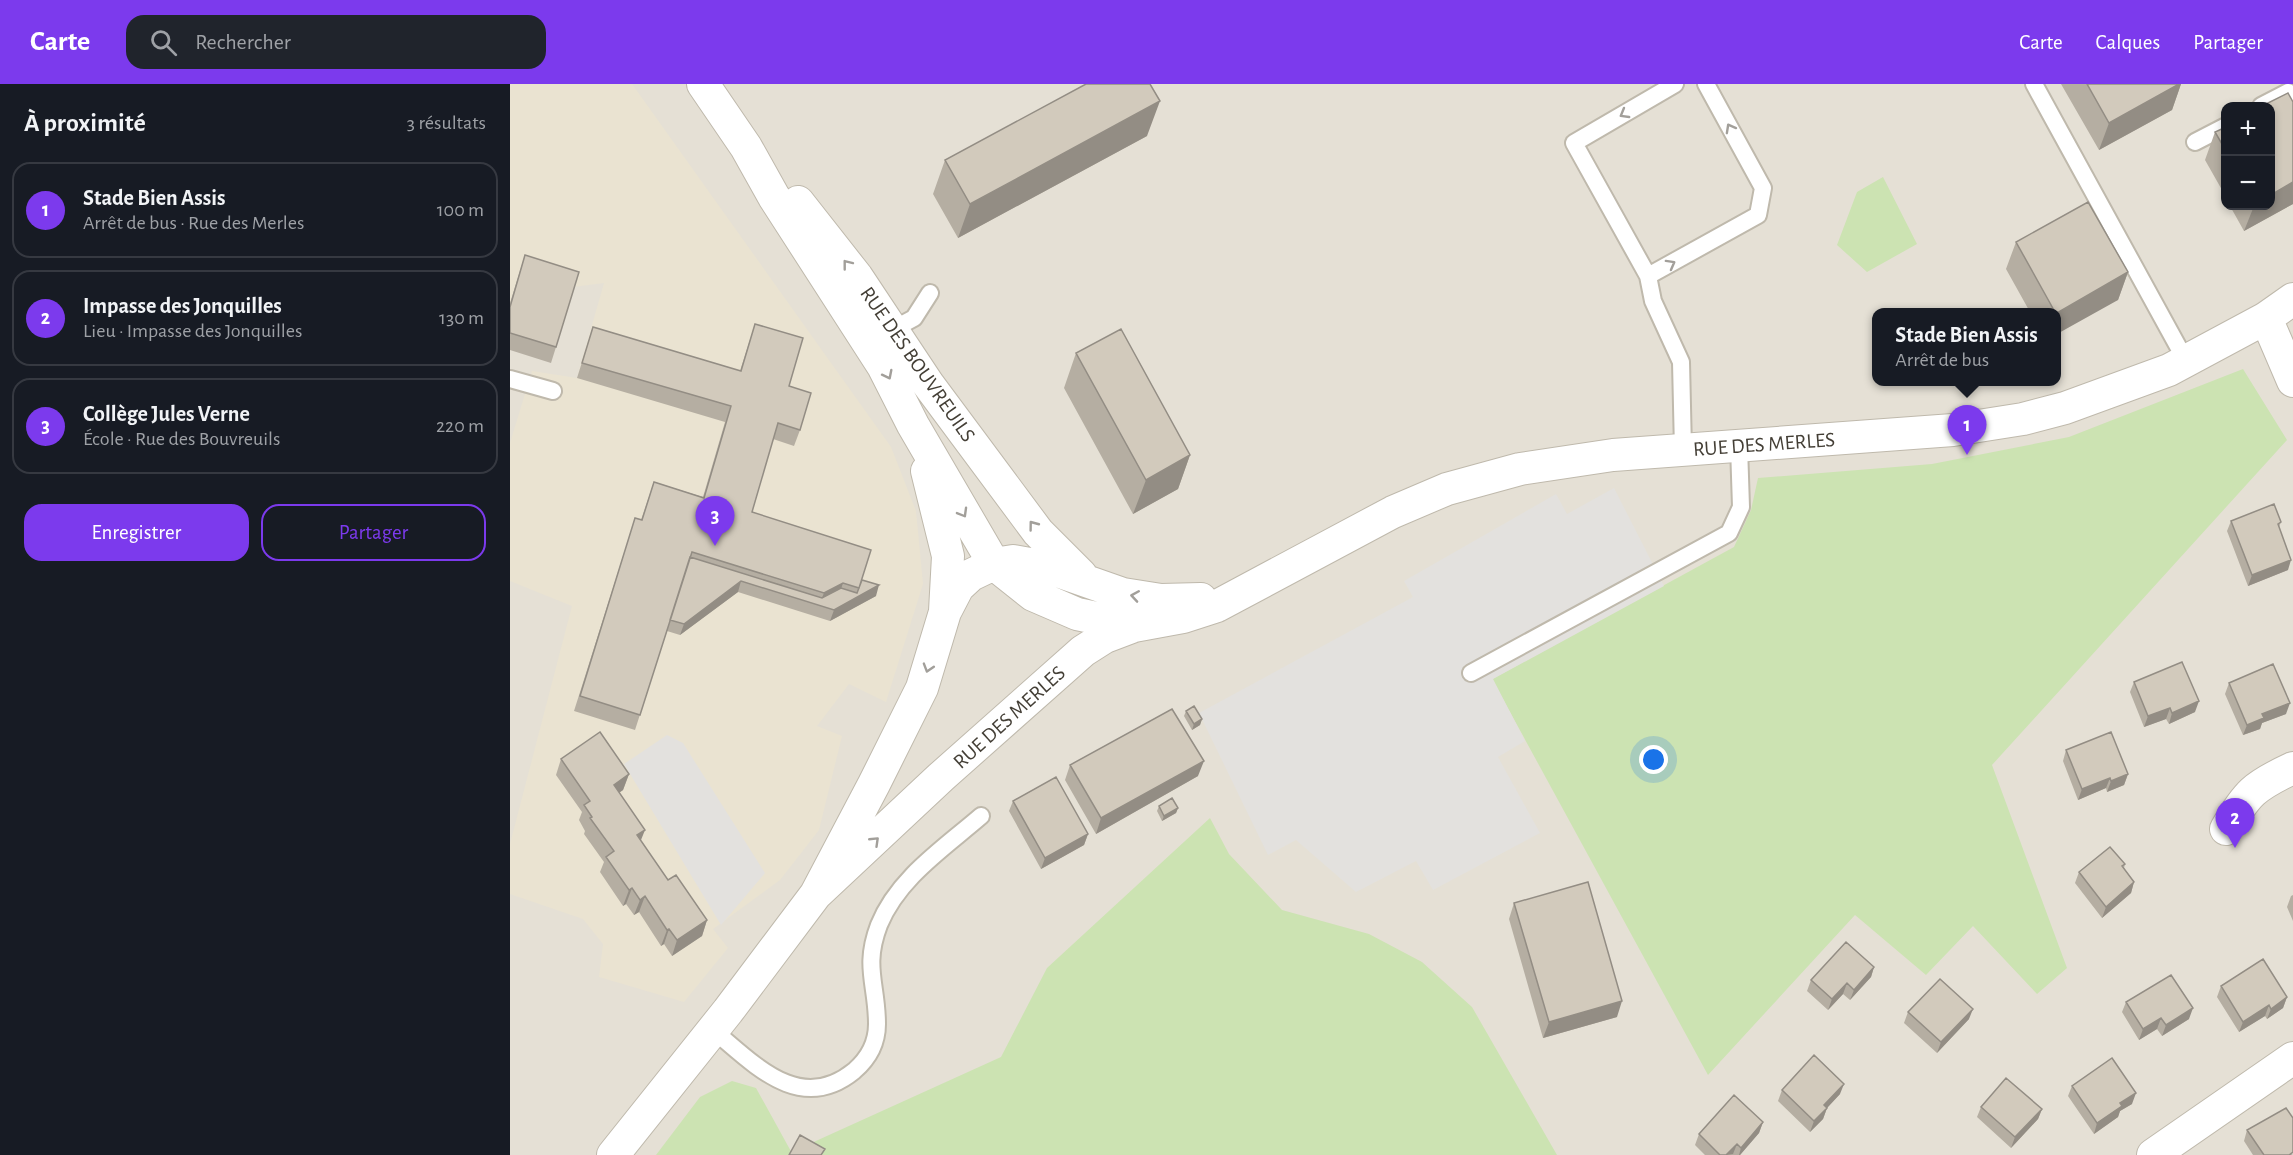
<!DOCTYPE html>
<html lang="fr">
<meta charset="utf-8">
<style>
:root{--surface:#171b24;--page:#20242c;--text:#f1f3f6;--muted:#9ea1a6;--line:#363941;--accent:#7c3aed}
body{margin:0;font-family:"Alegreya Sans",sans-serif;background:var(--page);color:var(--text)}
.controls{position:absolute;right:18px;top:18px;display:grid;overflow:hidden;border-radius:12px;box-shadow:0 3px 9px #0003}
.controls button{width:54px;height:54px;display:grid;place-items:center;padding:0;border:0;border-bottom:2px solid var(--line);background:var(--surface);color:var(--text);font:30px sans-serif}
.you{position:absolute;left:1144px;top:676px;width:21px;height:21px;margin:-15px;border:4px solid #fff;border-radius:50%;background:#1a73e8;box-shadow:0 0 0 9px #1a73e833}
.badge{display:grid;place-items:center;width:39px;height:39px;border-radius:50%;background:var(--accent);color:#fff;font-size:20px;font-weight:700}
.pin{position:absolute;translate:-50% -50px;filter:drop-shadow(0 2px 3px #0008)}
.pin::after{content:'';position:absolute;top:32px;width:21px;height:18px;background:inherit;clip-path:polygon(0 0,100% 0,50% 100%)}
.popup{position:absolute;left:1362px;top:224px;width:189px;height:78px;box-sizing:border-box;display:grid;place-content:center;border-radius:12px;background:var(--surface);filter:drop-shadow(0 2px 4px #0005);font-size:20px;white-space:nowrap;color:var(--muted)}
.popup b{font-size:22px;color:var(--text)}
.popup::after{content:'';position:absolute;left:50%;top:100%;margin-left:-12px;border:12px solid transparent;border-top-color:var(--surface)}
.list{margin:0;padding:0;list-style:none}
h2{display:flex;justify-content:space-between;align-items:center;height:78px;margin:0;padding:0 24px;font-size:26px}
h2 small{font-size:20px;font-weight:400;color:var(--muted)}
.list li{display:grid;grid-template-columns:39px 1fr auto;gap:18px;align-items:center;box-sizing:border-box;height:96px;margin:0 12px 12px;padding:0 12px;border:2px solid var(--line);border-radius:18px}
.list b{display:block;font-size:22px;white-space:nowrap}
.list p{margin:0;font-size:20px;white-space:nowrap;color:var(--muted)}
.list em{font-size:20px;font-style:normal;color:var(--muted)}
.actions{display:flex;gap:12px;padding:18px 24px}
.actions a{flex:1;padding:14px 0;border:2px solid var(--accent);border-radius:18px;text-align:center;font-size:21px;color:var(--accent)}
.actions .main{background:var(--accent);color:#fff}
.icon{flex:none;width:33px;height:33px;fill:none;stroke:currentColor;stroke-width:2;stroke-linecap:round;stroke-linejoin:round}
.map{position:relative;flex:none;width:1783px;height:1071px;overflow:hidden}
header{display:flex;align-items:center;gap:36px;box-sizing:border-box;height:84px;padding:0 30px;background:var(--accent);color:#fff}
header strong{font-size:28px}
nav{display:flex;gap:33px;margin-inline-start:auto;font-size:21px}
.search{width:420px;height:54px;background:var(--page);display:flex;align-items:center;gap:15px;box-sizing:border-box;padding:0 21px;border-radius:18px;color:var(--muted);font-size:22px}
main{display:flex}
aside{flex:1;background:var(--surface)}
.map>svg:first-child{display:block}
.residential{fill:#e5e0d5;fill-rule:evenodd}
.education{fill:#eae3d1}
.green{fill:#cce3b2}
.parking{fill:#e3e1de}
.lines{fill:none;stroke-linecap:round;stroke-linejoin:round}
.service-casing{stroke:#bfb9ac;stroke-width:20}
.minor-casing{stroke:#bfb9ac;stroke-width:34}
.service{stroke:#fff;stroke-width:16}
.minor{stroke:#fff;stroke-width:32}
.wall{fill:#b5aea2}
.shaded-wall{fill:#938d84}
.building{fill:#d2cabc;stroke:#938d84;stroke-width:1.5}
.oneway{stroke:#a29f9a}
.labels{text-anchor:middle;stroke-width:5;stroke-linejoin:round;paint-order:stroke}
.street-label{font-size:21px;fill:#443f36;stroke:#fff}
</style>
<header>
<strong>Carte</strong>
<div class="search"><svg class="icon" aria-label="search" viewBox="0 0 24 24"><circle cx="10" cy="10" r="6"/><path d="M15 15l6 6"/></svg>Rechercher</div>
<nav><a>Carte</a><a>Calques</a><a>Partager</a></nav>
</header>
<main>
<aside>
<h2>À proximité<small>3 résultats</small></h2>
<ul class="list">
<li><span class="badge">1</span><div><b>Stade Bien Assis</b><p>Arrêt de bus · Rue des Merles</p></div><em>100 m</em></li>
<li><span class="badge">2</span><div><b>Impasse des Jonquilles</b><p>Lieu · Impasse des Jonquilles</p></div><em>130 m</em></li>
<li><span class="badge">3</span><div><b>Collège Jules Verne</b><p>École · Rue des Bouvreuils</p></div><em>220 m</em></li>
</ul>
<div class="actions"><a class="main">Enregistrer</a><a>Partager</a></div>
</aside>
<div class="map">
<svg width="1783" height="1071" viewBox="0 0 1783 1071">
<rect width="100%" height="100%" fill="#f2eee6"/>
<path class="residential" d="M0 0H1783V1071H0ZM1716 22H1760V122H1716ZM1367 228H1547V298H1367Z"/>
<path class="education" d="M0 0H122L381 363 406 427 413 500 376 618 339 600 307 642 332 652 309 746 270 796 203 845 218 864 174 918 89 893 93 860 73 835 0 810V760L62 522 0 497V359L22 287 67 294 94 199 63 203 10 187 0 219Z"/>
<path class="green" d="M1373 93 1407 160 1357 188 1327 161 1347 108Z
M1733 285 1777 356 1482 681 1557 884 1527 910 1463 842 1416 891 1345 831 1198 991 982 595 1224 463 1241 426 1248 394 1422 380 1559 353Z
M700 734 719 770 772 826 859 850 912 878 962 923 1047 1071H146L190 1013 222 997 246 1004 283 1071 286 1066 491 973 537 884Z"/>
<path class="parking" d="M1104 404 1154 502 983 595 1015 657 988 673 1030 749 923 806 906 777 846 808 786 756 758 771 689 629 903 513 894 497 1046 410 1057 430Z
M157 651 173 659 255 789 211 841 114 680Z"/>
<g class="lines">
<defs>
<path id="service" d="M1165 0 1064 59 1138 192 1248 131 1253 104 1196 0
M1524 0 1676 277
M1751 22 1778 8 1783 15
M1685 58 1716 42
M1138 192 1143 217 1171 278 1173 366
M378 248 404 234 420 209
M0 295 43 307
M961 589 1219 449 1231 423 1229 362
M203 946C244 980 290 1031 344 987 358 975 367 959 367 940 367 900 353 883 369 841 388 794 434 764 471 732"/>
<path id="minor" d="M193 0 236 63 264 113 373 282 403 341 484 480 523 511 567 530 624 542
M288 118 347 193 418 300 528 448 571 491
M1756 234 1783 297
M417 387 438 472 435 527
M1716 745C1737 709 1744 702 1783 684
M306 810 431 693 573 567 595 553 624 542 673 533 707 522 883 428 937 405 1010 385 1103 371 1443 346 1513 335 1555 324 1659 286 1756 234 1783 215
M103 1071 218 927 306 810 364 700 412 604 435 528 448 503 461 491 484 480 503 477 536 483 613 510 651 516 691 515
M1643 1071 1783 974"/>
</defs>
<use href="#service" class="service-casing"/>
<use href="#minor" class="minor-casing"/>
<use href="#service" class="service"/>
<use href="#minor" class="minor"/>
</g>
<path class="wall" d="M1551 0H1671L1662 26 1589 66Z
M1783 18V120L1734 147 1720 122H1761Z
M1716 43V113L1695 76 1705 48Z
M637 52 448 154 423 110 435 76Z
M1506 158 1618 188 1608 216 1547 228H1520L1496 185Z
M15 171 46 263 41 279 0 266V219Z
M245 240 279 302 290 346 284 362 263 355 242 428 352 496 366 512 320 537 228 508 170 551 157 547 125 646 64 627 120 450 125 434 131 436 144 398 193 413 215 338 67 294 83 243 230 287Z
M566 269 680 371 668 405 623 430 554 304Z
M1721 437 1771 438 1769 443 1778 486 1738 502 1717 447Z
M1624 598 1685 628 1659 640 1656 635 1634 643 1620 608Z
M1719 599 1776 630 1752 639 1750 645 1733 651 1715 610Z
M676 627 692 635 690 641 682 646 674 632Z
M1556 666 1618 690 1614 701 1597 708 1596 704 1568 716 1553 677Z
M51 675 119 690 113 706 109 709 131 757 158 796 197 836 192 852 162 872 154 860 151 862 129 828 124 831 116 820 113 822 90 788 94 778 74 750 75 747 69 736 72 728 46 691Z
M560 681 688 692 586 750 555 696Z
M503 717 578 750 574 761 531 785 499 727Z
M649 722 668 724 666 729 652 737 647 727Z
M1615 780 1614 784 1624 798 1621 809 1592 834 1565 799 1569 788Z
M1783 811V837L1777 823 1781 812Z
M1004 819 1107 933 1033 954 999 835Z
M1364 883 1361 893 1340 916 1333 910 1318 926 1297 907 1301 896Z
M1711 902 1777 913 1773 924 1757 935 1755 932 1729 948 1707 913Z
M1616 918 1679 935 1652 952 1647 945 1629 956 1612 928Z
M1398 928 1459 935 1427 969 1394 939Z
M1562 1002 1622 1020 1610 1027 1608 1033 1584 1050 1558 1012Z
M1272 1006 1330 1010 1317 1024 1313 1035 1300 1048 1268 1017Z
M1471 1023 1532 1025 1528 1035 1501 1064 1467 1033Z
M1253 1038 1249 1049 1230 1071H1195L1185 1061 1189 1050Z
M1737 1046 1783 1071H1743L1734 1057Z"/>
<path class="shaded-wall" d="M1669 0H1671L1662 26 1589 66 1599 39Z
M650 17 637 52 448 154 460 120Z
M1783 98V120L1734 147 1744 122H1761V111Z
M1618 188 1608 216 1547 250V229Z
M680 371 668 405 623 430 636 396Z
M1781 476 1778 486 1738 502 1742 491Z
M231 497 228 508 170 551 174 540Z
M333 499 328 514 309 521 314 509Z
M369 501 366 512 320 537 324 526Z
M1689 617 1685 628 1659 640 1662 629Z
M1780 619 1776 630 1752 639 1750 645 1733 651 1737 641 1752 630Z
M1660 624 1656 635 1634 643 1638 632Z
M692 635 690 641 682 646 684 640Z
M694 677 688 692 586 750 591 734Z
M119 690 113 706 98 716 104 701Z
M1618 690 1614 701 1597 708 1601 697Z
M1600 694 1596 704 1568 716 1572 705Z
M668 724 666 729 652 737 654 732Z
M135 746 129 761 127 751Z
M578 750 574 761 531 785 535 774Z
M1624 798 1621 809 1592 834 1596 823Z
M122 804 116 820 113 822 119 806Z
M135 812 129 828 124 831 130 816Z
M197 836 192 852 162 872 167 856Z
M159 845 154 860 151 862 157 846Z
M1364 883 1361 893 1340 916 1344 906Z
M1337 899 1333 910 1318 926 1322 915Z
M1777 913 1773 924 1757 935 1761 925Z
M1112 917 1107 933 1033 954 1039 938Z
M1759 921 1755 932 1729 948 1733 938Z
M1683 924 1679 935 1652 952 1656 941Z
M1463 925 1459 935 1427 969 1431 958Z
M1651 934 1647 945 1629 956 1633 945Z
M1334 1000 1330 1010 1317 1024 1313 1035 1300 1048 1304 1037 1314 1021Z
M1626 1009 1622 1020 1610 1027 1608 1033 1584 1050 1587 1039 1610 1019Z
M1532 1025 1528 1035 1501 1064 1505 1053Z
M1253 1038 1249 1049 1230 1071H1229L1231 1064Z
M1227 1060 1223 1070 1216 1071Z"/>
<path class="building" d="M576 0H640L650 17 460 120 435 76Z
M1577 0H1669L1599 39Z
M1778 9 1783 18V98L1761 111V22H1752Z
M1716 43V67L1705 48Z
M1578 118 1618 188 1547 229 1545 228 1506 158Z
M15 171 69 188 46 263 0 249V223Z
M245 240 293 254 279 302 301 309 290 346 268 339 242 428 361 466 349 504 333 499 314 509 182 468 130 631 70 612 125 434 132 436 144 398 194 414 221 322 72 279 83 243 231 287Z
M611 245 680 371 636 396 566 269Z
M1764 420 1771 438 1768 440 1781 476 1742 491 1721 437Z
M180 473 312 514 331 504 347 509 352 496 369 501 324 526 231 497 174 540 160 536Z
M1672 578 1689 617 1662 629 1660 624 1638 632 1624 598Z
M1763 580 1780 619 1752 630 1754 634 1737 641 1719 599Z
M684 622 692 635 684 640 676 627Z
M662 625 694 677 591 734 560 681Z
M90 648 119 690 104 701 135 746 127 751 158 796 166 791 197 836 167 856 159 845 157 846 135 812 130 816 122 804 119 806 96 773 104 767 80 734 82 733 74 721 80 717 51 675Z
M1601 648 1618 690 1601 697 1600 694 1572 705 1556 666Z
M546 693 578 750 535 774 503 717Z
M662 714 668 724 654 732 649 722Z
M1600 763 1615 780 1612 782 1624 798 1596 823 1569 788Z
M1078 798 1112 917 1039 938 1004 819Z
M1336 858 1364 883 1344 906 1337 899 1322 915 1301 896Z
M1753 875 1777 913 1761 925 1759 921 1733 938 1711 902Z
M1661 891 1683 924 1656 941 1651 934 1633 945 1616 918Z
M1430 895 1463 925 1431 958 1398 928Z
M1304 971 1334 1000 1314 1021 1317 1024 1304 1037 1272 1006Z
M1602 974 1626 1009 1610 1019 1612 1022 1587 1039 1562 1002Z
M1496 994 1532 1025 1505 1053 1471 1023Z
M1224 1011 1253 1038 1231 1064 1227 1060 1216 1071H1210L1189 1050Z
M1776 1024 1783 1034V1068L1779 1071H1754L1737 1046Z
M290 1051 315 1065 311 1071H279Z"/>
<defs><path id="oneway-chevron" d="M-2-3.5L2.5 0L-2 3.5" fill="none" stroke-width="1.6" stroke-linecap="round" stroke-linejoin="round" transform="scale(1.5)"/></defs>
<g class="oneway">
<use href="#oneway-chevron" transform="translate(1114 30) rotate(150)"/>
<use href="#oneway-chevron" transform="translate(1220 44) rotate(-119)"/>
<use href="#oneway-chevron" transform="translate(337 180) rotate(-128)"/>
<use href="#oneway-chevron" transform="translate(1161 180) rotate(-29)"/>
<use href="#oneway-chevron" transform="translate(378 291) rotate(63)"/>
<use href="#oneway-chevron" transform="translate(453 429) rotate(60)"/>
<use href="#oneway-chevron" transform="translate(523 441) rotate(-127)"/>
<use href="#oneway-chevron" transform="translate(625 512) rotate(-171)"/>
<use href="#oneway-chevron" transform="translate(418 584) rotate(107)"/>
<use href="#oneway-chevron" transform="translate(365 757) rotate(-44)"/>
</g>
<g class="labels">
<g class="street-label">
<text transform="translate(408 280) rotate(55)" y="7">RUE DES BOUVREUILS</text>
<text transform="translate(1254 360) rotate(-4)" y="7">RUE DES MERLES</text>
<text transform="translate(499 633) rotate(-42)" y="7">RUE DES MERLES</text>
</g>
</g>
</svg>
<div class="controls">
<button>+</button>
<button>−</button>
</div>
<div class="you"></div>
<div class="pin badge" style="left:1457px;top:371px">1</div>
<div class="popup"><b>Stade Bien Assis</b>Arrêt de bus</div>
<div class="pin badge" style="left:1725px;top:764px">2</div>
<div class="pin badge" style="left:205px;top:462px">3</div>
</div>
</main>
